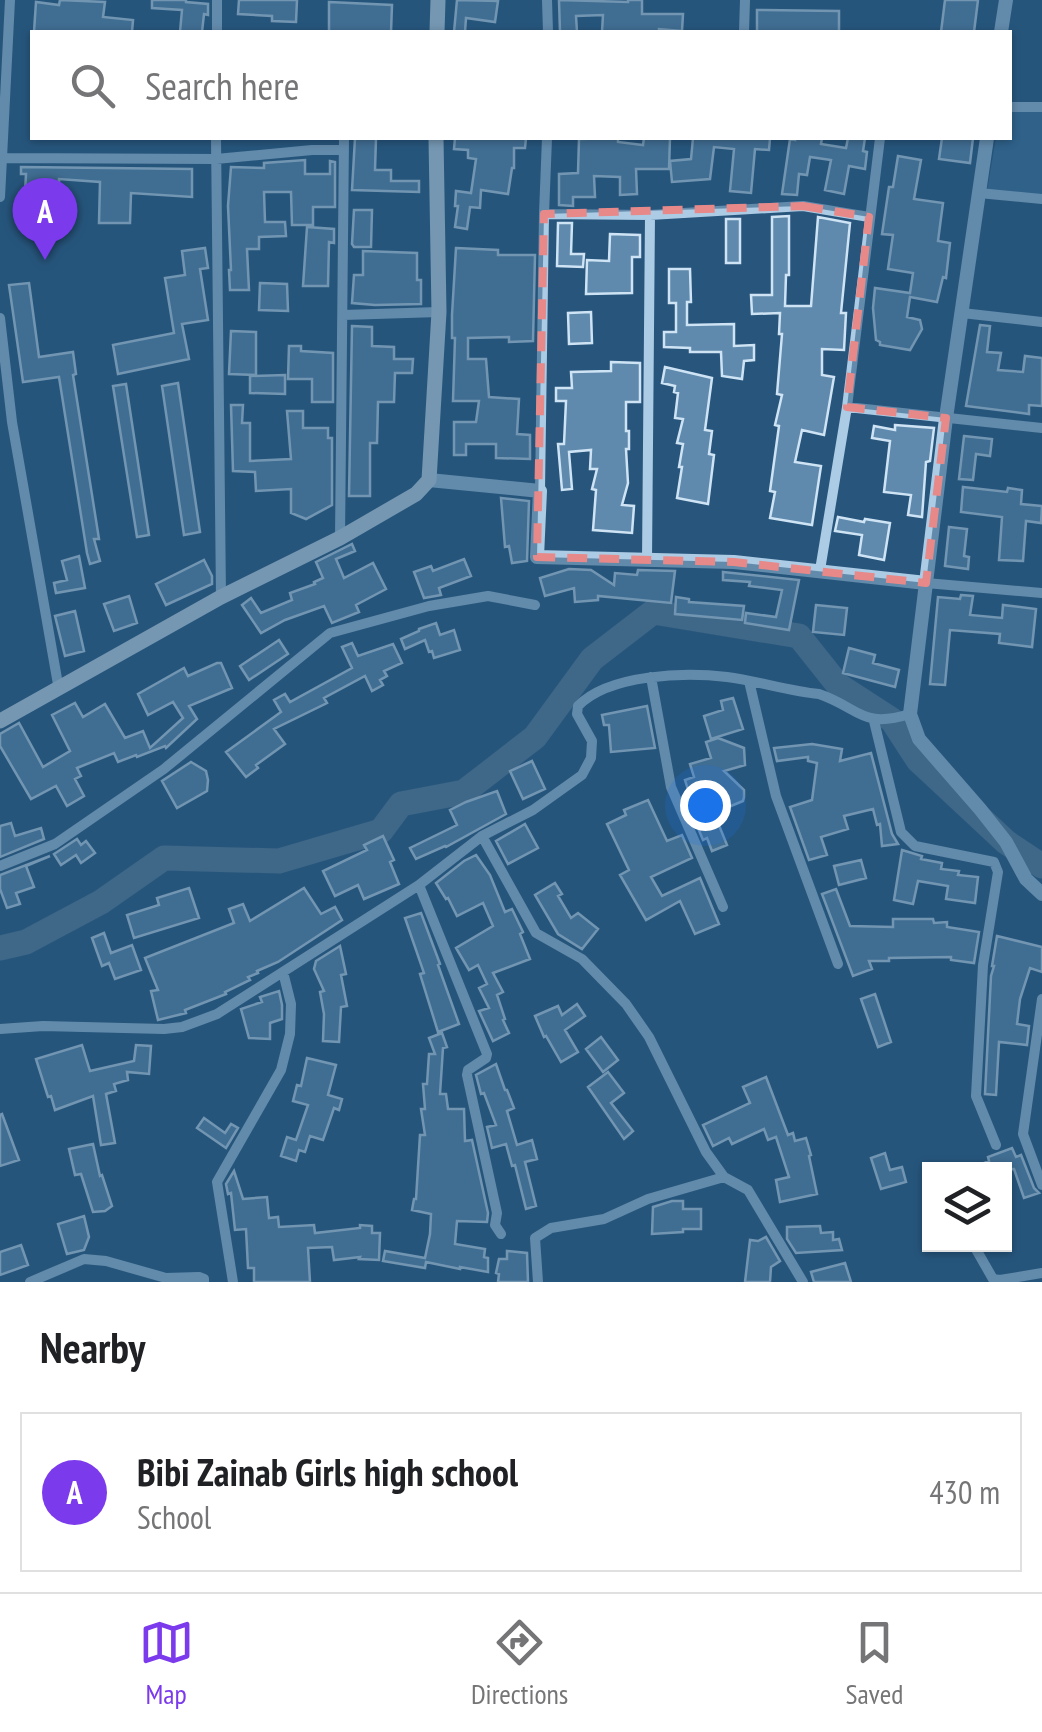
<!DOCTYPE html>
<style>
:root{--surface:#fff;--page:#f2f2f2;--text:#202124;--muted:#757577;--line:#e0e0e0;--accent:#7c3aed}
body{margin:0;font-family:"PT Sans Narrow",sans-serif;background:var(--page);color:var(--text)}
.controls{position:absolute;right:30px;bottom:30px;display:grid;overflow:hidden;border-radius:0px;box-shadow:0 2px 8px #0004}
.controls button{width:90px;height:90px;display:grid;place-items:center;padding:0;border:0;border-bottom:2px solid var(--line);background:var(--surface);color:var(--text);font:50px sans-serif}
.you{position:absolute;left:705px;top:805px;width:35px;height:35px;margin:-25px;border:8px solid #fff;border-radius:50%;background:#1a73e8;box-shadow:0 0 0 15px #1a73e833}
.badge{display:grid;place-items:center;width:65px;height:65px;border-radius:50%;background:var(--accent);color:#fff;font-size:32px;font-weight:700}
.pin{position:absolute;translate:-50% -82px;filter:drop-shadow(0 2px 5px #0008)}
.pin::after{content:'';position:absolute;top:52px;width:35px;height:30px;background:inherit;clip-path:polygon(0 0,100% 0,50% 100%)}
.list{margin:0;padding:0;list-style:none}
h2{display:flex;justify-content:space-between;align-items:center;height:130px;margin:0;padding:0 40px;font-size:42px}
h2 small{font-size:32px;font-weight:400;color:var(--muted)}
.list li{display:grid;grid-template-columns:65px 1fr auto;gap:30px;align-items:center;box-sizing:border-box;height:160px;margin:0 20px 20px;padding:0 20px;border:2px solid var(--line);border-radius:0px}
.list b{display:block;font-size:38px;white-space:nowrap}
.list p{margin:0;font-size:32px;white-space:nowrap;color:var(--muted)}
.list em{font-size:32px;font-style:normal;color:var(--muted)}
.icon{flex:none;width:55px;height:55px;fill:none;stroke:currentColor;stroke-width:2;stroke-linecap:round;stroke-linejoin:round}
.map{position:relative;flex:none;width:1042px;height:1282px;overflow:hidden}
.search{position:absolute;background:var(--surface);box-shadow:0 2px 8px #0004;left:30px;right:30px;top:30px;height:110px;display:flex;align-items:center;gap:25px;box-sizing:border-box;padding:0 35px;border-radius:0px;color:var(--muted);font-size:38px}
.sheet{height:310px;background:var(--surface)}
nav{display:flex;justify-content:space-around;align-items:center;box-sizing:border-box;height:140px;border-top:2px solid var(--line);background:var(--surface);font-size:28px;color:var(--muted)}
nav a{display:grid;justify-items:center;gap:5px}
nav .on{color:var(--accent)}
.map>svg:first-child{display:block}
.green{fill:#3b6f99}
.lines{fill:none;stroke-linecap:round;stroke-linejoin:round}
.river{stroke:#5b7c97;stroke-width:25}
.building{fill:#5f8aad;stroke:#cee3f4;stroke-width:2.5}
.minor{stroke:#accbe4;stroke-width:10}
.tertiary{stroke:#accbe4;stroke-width:14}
.secondary{stroke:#d5e6f4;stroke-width:15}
.marked{fill:none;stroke:#e88989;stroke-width:8;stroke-dasharray:20 12;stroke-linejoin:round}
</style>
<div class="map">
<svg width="1042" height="1282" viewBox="0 0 1042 1282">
<rect width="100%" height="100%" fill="#27557c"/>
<path class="green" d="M1010 111H1042V196L987 191 996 138H1010Z"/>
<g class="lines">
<path class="river" d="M0 948 26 942 101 902 164 858 279 861 381 831 401 804 464 792 535 737 592 659 653 612 799 636 838 685 892 720 918 760 1006 842 1042 866"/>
</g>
<path class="building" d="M60 0 105 2 103 17 133 20 132 32H34L36 2 59 5Z
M152 0H186V2L208 4V15L204 14 202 32H180L182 10 152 8Z
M239 0H297L296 22 272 21V16L238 14Z
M457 0 498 1 495 22 466 18 465 32H454Z
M559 0 628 2V0H642V14H683L682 31 659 29V32H602L603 15 576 16 577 32H560Z
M945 0H978L974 32H941Z
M329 2 392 5 391 32H329Z
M757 10 839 11V32H757Z
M355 138H376L375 170H391V181H419V192L352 190Z
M455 138H526L525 148H514V168H512L508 194 481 190 480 208 470 207 467 229 455 227 458 206H455L456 191 471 193 476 159 468 158V150L454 149Z
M618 138V142L643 145 644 138H670L669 169H636L637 194 620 195V177L594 176 595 197H573V206L559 205V174L578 173 579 139Z
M693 138H770L769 150 755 149 751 193 730 191 734 149 714 147 710 179 672 182 670 161 691 159Z
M795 138H822L821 144 846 148 848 138H865L863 151 867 152 865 169 849 166 844 194 825 190 831 160 810 157 807 175 799 174 797 195 782 194 790 139 795 140Z
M942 138H973L970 163 939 159Z
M898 156 921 160 914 199 943 203 938 241 950 243 946 278 943 277 937 302 910 297 907 317 920 320 922 329 910 350 880 345V342L876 340 873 308 875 288 910 293 913 273 888 269 893 235 882 234 889 187H893Z
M305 160V174H330V161L335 162V207H313V225H292L291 192H264L265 222H285L286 236 259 237V249H247L249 290H230L229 270H231L228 206 231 167 264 168V163Z
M21 167 192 169V197L131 193 130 223H99L100 182 59 179V194L25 193 26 174H21Z
M354 210H372L371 247H354L352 244Z
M789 216V275H786L785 306H811L818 217 850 223 841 313H846L844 350 822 349V375L834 377 824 435 802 430 795 462 821 466 812 525 770 518 775 492 770 491 779 426 775 425 782 395 777 394 782 334H779L780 313 752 314 751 295H772V217Z
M726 219H740V263H726Z
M558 223H572L571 254H584L583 267 557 266Z
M307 227 334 229V243L329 242 328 286H303Z
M610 234 640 235V257H632V293L586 294 587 260 609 261Z
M205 248 208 268 200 269 208 320 182 324 189 359 118 374 113 345 174 333 165 278 185 275 182 251Z
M456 248 498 250V255H535L533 341 509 342V337L468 338V359H486L489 397 519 399 517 434 530 435V459L496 458V444H466V455H454V422H476L479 401H453L455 338H452V315Z
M363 251 417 253V280H421V304L375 305 352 303 354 275H363Z
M669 269H690L691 302H687V325L734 324V346L754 345V360L744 361 742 379 722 376 721 352H690V348L664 347V332H676V303H669Z
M29 283 39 357 73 352 76 374 73 375 99 539H94L100 561 90 564 87 553 59 377 23 382 9 285Z
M260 283 287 284 288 311 259 310Z
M591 312 592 343 569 344 568 313Z
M980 325 990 326 987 352 1001 353 998 370 1023 372 1025 356 1042 358V406L1029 405V414L966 406Z
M352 326 372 327V346L394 347V359H413L412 373H395L394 402H378L377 443H370V496H349Z
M231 331 256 332V375L229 374Z
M289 346H301V351L333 353V402H312V379H288Z
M611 362 640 363V402H626V431H629V449H626L628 483 622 505 634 506 632 533 593 530 596 490 592 489 597 469H590L591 450 569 452 572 489 562 490 558 444H564L566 401H556V388H572L571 372 611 371Z
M665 367 712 378 705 430 712 431 709 454 714 455 708 504 677 498 682 467H679L683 444 677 443 683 419 675 418 678 393 674 392 675 386 662 383Z
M285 375V394L250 393V376Z
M178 383 200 532 184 535 162 386Z
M126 384 149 535 137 537 113 386Z
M231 405H243L242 423H250V461L291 459 287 411H303V428H328V438H332V505L306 519 291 513V489L256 491 255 472 233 471Z
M895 425 934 428 930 461 926 462 922 517 908 515 911 495 884 492 890 441 872 438 874 426 895 430Z
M964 436 992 439 990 456 976 454 973 480 959 479Z
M963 487 1007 492 1008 488 1022 490 1021 504 1042 506 1041 523 1026 521 1023 561 999 560 1002 517 961 512Z
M501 498 529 501 527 561 512 563 509 546 505 547Z
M838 517 864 522 865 519 890 523 884 560 859 555 862 535 835 531Z
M949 527 967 529 964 556 969 557 968 569 945 566Z
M352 544 355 551 336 559 344 578 373 563 386 589 356 605 359 612 332 623 324 606 285 620 261 633 242 605 251 598 261 613 292 600 290 593 315 584 314 582 323 578 316 562Z
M79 556 85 588 56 593 54 583 67 580 62 561Z
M464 559 471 576 439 588 441 595 424 598 414 572 431 566 433 571Z
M204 560 212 576V584L166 605 156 584Z
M569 569 591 570 614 585 615 573 637 575 638 570 675 571 671 603 598 596V600L575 602 574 588 545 596 540 578Z
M723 572 799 580 789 630 745 623 746 613 776 617 782 590 749 586 750 582 723 580Z
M961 595 973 596 970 615 1002 618 1003 605 1036 609 1032 647 999 643 1000 634 950 630 945 685 930 684 938 597 960 599Z
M129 596 137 623 114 631 104 604Z
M676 597 689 599V602L744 606 742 620 675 614Z
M816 605 847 608 844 635 813 632Z
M75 611 84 651 65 656 55 616Z
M436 623 440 635 454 630 460 650 434 658 432 651 429 652 425 640 405 649 401 639 419 631V629Z
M279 640 288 654 249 680 240 666Z
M352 643 358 656 393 644 402 663 384 671 387 676 380 680 383 685 372 691 365 676 324 698 327 703 274 729 285 744 256 765 258 768 246 777 226 752 281 712 274 700 285 694 290 702 352 668 342 647Z
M849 648 875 655 873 663 899 670 895 687 843 673Z
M217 663H221L232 688 189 706 197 719 166 748 165 746 137 757 136 755 118 762 114 753 77 768 81 776 75 779 84 796 67 806 56 786 31 799 0 746V734L19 723 43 767 70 751 52 715 75 703 83 717 105 704 125 738 143 731 150 748 183 718 173 702 148 715 138 694 184 668 188 676Z
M733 698 743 729 711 739 704 716 723 710 721 701Z
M647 706 655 748 611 752 609 725H604L602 715Z
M718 738 744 748 745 765 724 771 744 790V797L743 801 714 813 727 845 712 851 707 838 703 840 691 811 694 809 685 780 694 777 690 764 711 758 706 742Z
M812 744 842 749 840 761 871 753 892 834 898 844 882 846 880 824 877 825 873 809 844 816 848 829 821 837 827 855 809 860 790 807 812 800 817 763 808 761V757L777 761 774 748Z
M532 761 545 789 523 799 510 771Z
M191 762 206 771 208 780 207 791 177 808 162 781Z
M497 791 506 814 446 847 445 846 416 859 410 848 457 825 450 810 466 802Z
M648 800 667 841 682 835 692 858 651 877 662 896 700 878 719 924 695 934 680 901 646 920 620 875 629 870 607 824 626 815 624 810Z
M11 823 15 836 41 828 44 839 0 857V826Z
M525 824 538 848 508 864 496 841Z
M383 836 394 860 390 862 399 884 364 899 358 885 335 896 323 871 367 850 364 845Z
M77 839 81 845 86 841 95 853 81 863 76 855 61 865 54 854Z
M902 850 922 856 921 859 942 863 941 869 959 871 958 875 978 877 975 903 946 899 948 886 918 881 913 904 894 900Z
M476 855 490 875 505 912 512 909 523 932 520 934 530 959 493 973 503 992 497 995 505 1019 503 1020 509 1033 493 1041 479 1011 489 1008 479 988 487 984 478 965 469 970 456 948 493 926 483 903 457 916 448 898 446 899 436 883 464 861Z
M50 856 26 866 34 887 16 893 20 904 7 908 0 889V875Z
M861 860 866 878 839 885 834 866Z
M555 883 562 894 558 896 571 918 578 913 598 929 582 949 558 934 535 895Z
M189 888 199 918 134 938 127 915 159 905 157 898Z
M304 888 321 914 335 907 342 920 278 962 257 971 258 973 248 977 250 980 225 992 226 994 185 1010 186 1013 158 1020 151 991 158 990 145 958 234 923 229 909 243 904 250 921Z
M836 889 850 926 893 927V919H933L934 923 947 922V927L979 932 974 963 951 960V957L889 958V961H869L872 969 853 976 822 894Z
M421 913 440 964 438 965 459 1024 438 1032 420 974 424 973 405 918Z
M104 933 111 953 132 945 141 970 115 979 109 963 102 966 92 938Z
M997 936 1042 947V972L1030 968 1020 999 1017 1024 1029 1026 1027 1045 999 1042 996 1095 985 1094 991 976 994 966H992Z
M340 946 346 974 341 975 347 1006 341 1007 339 1042 323 1041 324 1014 320 992 324 991 314 969 316 961Z
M279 991 282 1005V1019L270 1023V1039L249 1038 241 1009 262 1002 260 997Z
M875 994 891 1042 878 1047 861 999Z
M577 1004 585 1016 565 1030 578 1052 561 1062 546 1036 544 1037 535 1016 558 1006 562 1015Z
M442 1033 447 1047 443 1048 440 1094H446L448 1109H464L465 1141 472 1140 488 1213 487 1222 457 1221 455 1244 485 1249 484 1257 488 1258V1272L460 1267V1269L426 1262 425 1268 383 1261 385 1251 425 1258 430 1234 431 1214 412 1210 414 1199H416L420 1135H425L421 1109H425L423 1084H427L429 1054H435L429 1038Z
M601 1037 618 1060 603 1072 586 1049Z
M82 1045 90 1071 134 1061 136 1045 151 1046 149 1074 127 1072 128 1080 114 1084 116 1091 106 1094 115 1143 101 1145 93 1096 55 1110 51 1096 48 1097 36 1059Z
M307 1058 336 1065 328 1095 342 1099 339 1110 334 1108 323 1140 310 1136 305 1152 299 1150 296 1161 281 1156 287 1137 296 1140 308 1105 293 1101 297 1085 301 1086Z
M496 1064 505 1090H507L514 1108 507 1111 517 1145 532 1140 537 1159 525 1162 536 1206 526 1209 515 1165 512 1166 506 1144 492 1148 487 1127 496 1125 484 1093 481 1094 476 1075Z
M608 1072 624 1093 611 1103 633 1131 624 1139 588 1087Z
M766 1077 788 1135 793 1133 795 1141 806 1138 811 1155 809 1156 817 1194 780 1202 776 1180 789 1177 776 1137 768 1140 764 1129 732 1144 729 1138 713 1146 703 1125 750 1103 743 1087Z
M2 1114 19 1160 0 1166V1115Z
M204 1118 225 1133 231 1124 238 1128 226 1148 197 1128Z
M93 1144 100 1176 102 1175 112 1206 105 1211 93 1212 81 1174 75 1175 69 1149Z
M1012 1148 1016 1157 1021 1155 1034 1188 1039 1193 1024 1198 1014 1169 968 1170 989 1161 988 1157Z
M885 1153 890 1170 902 1167 906 1182 881 1189 871 1158Z
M234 1171 243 1199 267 1197 269 1218 278 1217 279 1227 314 1225 315 1233 360 1228V1225L372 1226V1233H380L379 1260 359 1259 360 1257 334 1260 332 1247 308 1248 310 1282H254V1268H248L246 1229 235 1230 231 1193 228 1194 226 1184Z
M672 1201H683V1209H701V1229H683V1232L652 1234 653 1207Z
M84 1216 89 1237 84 1250 67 1254 58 1224Z
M820 1226 821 1233 833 1232V1240L839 1239 842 1250 796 1253 787 1239V1227Z
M766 1237 780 1261 771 1267 770 1282H745L750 1240 758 1241Z
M21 1245 28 1265 0 1275V1252Z
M507 1251 527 1253 528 1282H498L499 1274 496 1273 499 1259H507Z
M845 1263 851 1282H814L811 1272Z"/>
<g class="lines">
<path class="minor" d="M547 0 548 32
M217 32V0
M744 32 745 0
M1010 107H1042
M216 138 221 597
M3 158 216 159 312 150H343
M979 193 1042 199
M0 197 10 0
M544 214 650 215 803 206 869 217
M962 313 1042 322
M343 315 439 312
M0 318 12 422 59 690
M847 407 1042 428
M540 491 544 214 547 138
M340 538 344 138
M647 560 650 215
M820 570 847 407 880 138
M926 583 1042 593
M651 677 671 787 723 907
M749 681 776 796 838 964
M874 721 901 832 915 846 994 862 998 872 983 965 976 1096 996 1145
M482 836 536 933 582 959 626 1004 649 1037 706 1152 724 1177 748 1190 803 1282
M0 866 55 844 164 769 330 633 429 606 488 596 535 605
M419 885 487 1054 486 1058 468 1070 467 1075 497 1213 495 1225 501 1234
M1042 999 1023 1134 1042 1185
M0 1029 43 1026 164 1029 182 1027 217 1014 419 885 482 836 533 810 582 775 591 758 592 741 577 714 578 706C609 674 685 672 727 677 758 681 788 691 819 694 860 708 861 729 910 714
M973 1244 993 1279 1000 1280 1042 1273
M30 1282 84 1259 106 1261 166 1278 199 1277 204 1279V1282
M233 1282 217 1182 281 1070 290 1034 291 1004 283 972
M538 1282 535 1238 551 1228 604 1219 648 1199 724 1177"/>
<path class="tertiary" d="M1001 32 1006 0
M429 480 540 491 537 557 734 562 926 583 910 714 919 739 980 809 1006 842 1026 879 1042 894
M926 583 946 418 987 138"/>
<path class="secondary" d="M437 32 438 0
M0 721 221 597 340 538 416 494 429 480 439 312 436 138"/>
</g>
<path d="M0 0H1042V1282H0ZM803 206 869 217 847 407 946 418 926 583 734 562 537 557 544 214Z" fill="#27557c" fill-opacity=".55" fill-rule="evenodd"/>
<path class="marked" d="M803 206 869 217 847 407 946 418 926 583 734 562 537 557 544 214Z"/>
</svg>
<div class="controls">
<button><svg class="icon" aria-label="layers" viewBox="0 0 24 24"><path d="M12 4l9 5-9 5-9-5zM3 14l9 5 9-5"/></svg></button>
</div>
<div class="you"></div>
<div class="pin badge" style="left:45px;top:260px">A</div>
<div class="search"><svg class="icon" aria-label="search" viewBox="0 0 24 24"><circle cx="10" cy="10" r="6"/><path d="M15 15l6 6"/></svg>Search here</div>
</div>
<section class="sheet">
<h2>Nearby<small></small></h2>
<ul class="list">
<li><span class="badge">A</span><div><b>Bibi Zainab Girls high school</b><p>School</p></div><em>430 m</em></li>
</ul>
</section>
<nav>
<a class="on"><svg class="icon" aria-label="map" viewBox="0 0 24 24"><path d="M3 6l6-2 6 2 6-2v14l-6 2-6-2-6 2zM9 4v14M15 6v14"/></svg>Map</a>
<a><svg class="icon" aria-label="directions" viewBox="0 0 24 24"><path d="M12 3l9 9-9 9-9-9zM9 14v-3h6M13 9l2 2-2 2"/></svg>Directions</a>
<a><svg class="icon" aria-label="saved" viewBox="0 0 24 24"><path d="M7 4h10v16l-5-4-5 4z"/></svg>Saved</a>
</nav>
